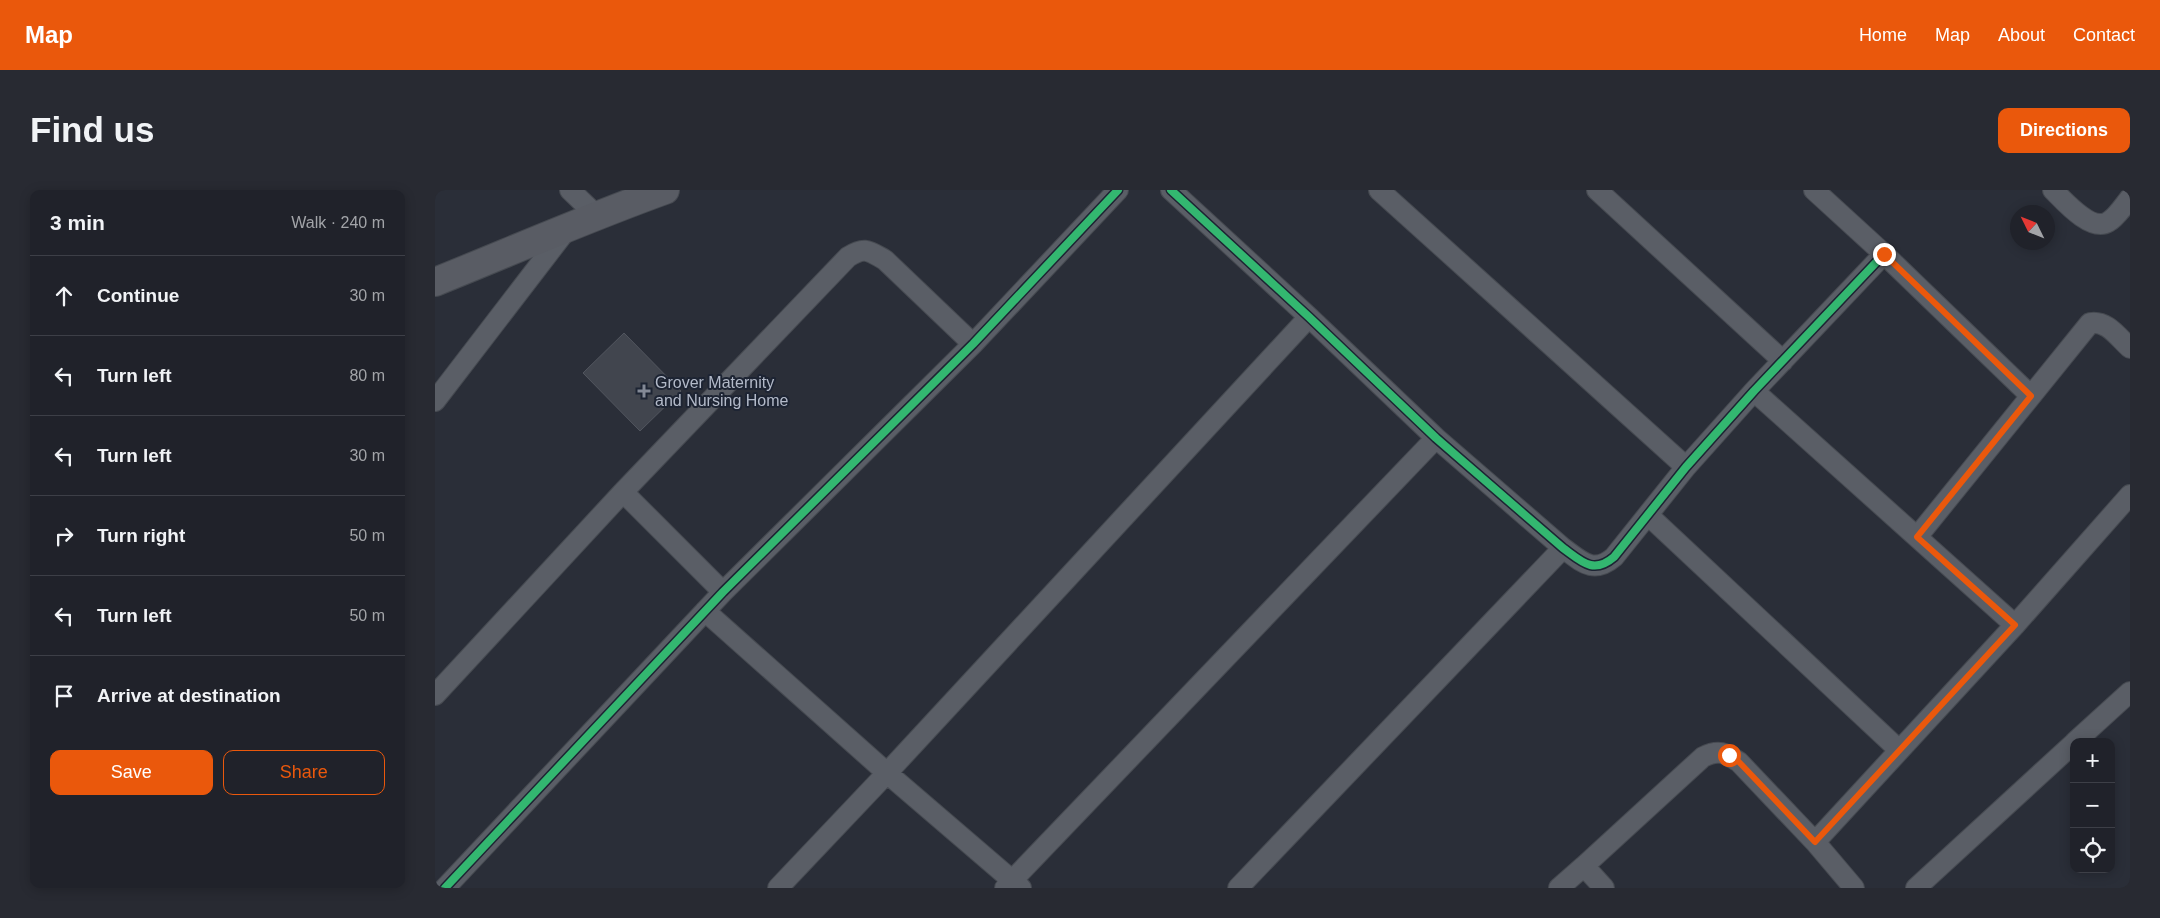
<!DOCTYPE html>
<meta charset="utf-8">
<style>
:root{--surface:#20222a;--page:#282a32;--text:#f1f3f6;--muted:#a2a4a8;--line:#3d3f47;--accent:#ea580c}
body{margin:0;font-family:Arial,sans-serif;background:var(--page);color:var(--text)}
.controls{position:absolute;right:15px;bottom:15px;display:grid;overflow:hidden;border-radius:10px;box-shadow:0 2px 12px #0003}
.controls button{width:45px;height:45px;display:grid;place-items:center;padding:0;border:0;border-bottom:1px solid var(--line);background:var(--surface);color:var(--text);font:25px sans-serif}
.compass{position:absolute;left:1575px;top:15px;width:45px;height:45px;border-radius:50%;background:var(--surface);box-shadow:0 2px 12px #0003;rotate:313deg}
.stop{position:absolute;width:15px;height:15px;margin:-11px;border:4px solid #ea580c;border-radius:50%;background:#fff}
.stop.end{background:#ea580c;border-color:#fff;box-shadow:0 1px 5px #0008}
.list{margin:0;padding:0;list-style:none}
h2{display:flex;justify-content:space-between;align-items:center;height:65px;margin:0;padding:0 20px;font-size:21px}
h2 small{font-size:16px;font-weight:400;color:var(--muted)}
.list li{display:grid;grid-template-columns:32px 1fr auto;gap:15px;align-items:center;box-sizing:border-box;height:80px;padding:0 20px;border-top:1px solid var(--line)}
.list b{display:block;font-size:19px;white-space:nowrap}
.list em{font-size:16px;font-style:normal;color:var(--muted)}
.actions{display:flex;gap:10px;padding:15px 20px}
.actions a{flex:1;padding:11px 0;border:1px solid var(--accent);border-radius:10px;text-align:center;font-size:18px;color:var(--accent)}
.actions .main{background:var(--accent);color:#fff}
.icon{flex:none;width:28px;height:28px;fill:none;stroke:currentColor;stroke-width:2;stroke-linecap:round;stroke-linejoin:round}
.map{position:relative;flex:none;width:1695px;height:698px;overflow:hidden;border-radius:10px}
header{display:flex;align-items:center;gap:30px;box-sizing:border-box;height:70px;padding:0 25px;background:var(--accent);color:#fff}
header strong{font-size:24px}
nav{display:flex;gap:28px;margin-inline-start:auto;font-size:18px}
.intro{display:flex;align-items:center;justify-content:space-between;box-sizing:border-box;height:120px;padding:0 30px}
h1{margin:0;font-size:35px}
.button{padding:12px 22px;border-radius:10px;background:var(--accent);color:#fff;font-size:18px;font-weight:700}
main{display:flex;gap:30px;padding:0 30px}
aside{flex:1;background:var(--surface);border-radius:10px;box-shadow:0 2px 12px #0003}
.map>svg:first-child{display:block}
.building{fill:#41454e;stroke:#52565f}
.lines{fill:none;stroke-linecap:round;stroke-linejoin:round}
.street-casing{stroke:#464a51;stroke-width:22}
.secondary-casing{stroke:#464a51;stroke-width:30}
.street{stroke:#5a5e66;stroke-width:20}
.secondary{stroke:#595c64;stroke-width:28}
.cycleway-casing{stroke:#1d2433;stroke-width:11}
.cycleway{stroke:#33b770;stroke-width:8}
.route{stroke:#ea580c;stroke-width:6}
.poi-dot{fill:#838996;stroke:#1d2433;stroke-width:2}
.labels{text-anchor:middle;stroke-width:4;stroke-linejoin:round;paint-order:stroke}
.poi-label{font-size:16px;fill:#b3bac9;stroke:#1d2433;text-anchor:start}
</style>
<header>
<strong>Map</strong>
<nav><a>Home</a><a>Map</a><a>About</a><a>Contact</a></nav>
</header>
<div class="intro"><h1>Find us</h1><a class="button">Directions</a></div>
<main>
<aside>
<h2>3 min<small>Walk · 240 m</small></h2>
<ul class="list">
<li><svg class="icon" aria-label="ahead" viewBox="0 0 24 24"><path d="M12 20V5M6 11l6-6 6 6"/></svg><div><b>Continue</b></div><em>30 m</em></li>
<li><svg class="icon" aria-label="left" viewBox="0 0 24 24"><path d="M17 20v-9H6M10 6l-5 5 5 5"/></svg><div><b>Turn left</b></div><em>80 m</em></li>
<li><svg class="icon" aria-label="left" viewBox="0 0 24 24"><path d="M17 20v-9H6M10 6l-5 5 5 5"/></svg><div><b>Turn left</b></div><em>30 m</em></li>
<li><svg class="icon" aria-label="right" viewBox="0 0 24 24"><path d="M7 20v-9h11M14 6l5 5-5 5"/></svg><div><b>Turn right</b></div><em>50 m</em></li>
<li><svg class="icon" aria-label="left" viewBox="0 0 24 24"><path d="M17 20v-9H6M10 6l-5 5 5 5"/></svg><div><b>Turn left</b></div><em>50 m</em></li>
<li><svg class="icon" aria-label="arrive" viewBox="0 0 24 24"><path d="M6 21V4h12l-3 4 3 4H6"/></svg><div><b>Arrive at destination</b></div></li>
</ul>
<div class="actions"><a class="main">Save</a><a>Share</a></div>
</aside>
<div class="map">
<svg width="1695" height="698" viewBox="0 0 1695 698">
<rect width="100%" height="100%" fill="#2a2e38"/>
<path class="building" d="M189 143 246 201 205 241 148 183Z"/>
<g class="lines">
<defs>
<path id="street" d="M135 0 161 25
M736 0 874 127 1001 248 1128 358C1146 371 1158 385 1179 367L1251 277 1319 201 1449 64
M944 0 1251 277
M1162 0 1348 171
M1379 0 1449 64 1596 206
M1618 0C1629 11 1656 42 1673 32 1682 27 1689 15 1695 8
M1319 201 1580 435
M0 211 132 39
M188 302 288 402
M1213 325 1463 559
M1482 347 1655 133C1672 130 1683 147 1695 158
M270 421 452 583 586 698
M0 505 188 302 413 67C430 56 434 61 450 70L538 154
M1640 552 1695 502
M1380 652 1580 435 1695 305
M1149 676 1268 567C1284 559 1290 563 1304 572L1380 652 1419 698
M10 698 288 402 538 154 683 0
M343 698 452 583 874 127
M570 698 1001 248
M803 698 1128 358
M1124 698 1149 676 1169 698
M1481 698 1639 553"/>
<path id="secondary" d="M0 92C77 61 152 28 230 0"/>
</defs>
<use href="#street" class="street-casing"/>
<use href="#secondary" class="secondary-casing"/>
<use href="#street" class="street"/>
<use href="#secondary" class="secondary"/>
<defs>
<path id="cycleway" d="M736 0 874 127 1001 248 1128 358C1146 371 1158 385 1179 367L1251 277 1319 201 1449 64
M10 698 288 402 538 154 683 0"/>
</defs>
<use href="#cycleway" class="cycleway-casing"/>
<use href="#cycleway" class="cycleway"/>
</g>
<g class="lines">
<path class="route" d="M1294 565 1304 572 1380 652 1580 435 1482 347 1596 206 1449 64"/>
</g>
<path class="poi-dot" d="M206.5 193.5h5v5h5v5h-5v5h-5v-5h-5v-5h5z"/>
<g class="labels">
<g class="poi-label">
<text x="220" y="198">Grover Maternity<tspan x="220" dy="18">and Nursing Home</tspan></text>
</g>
</g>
</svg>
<div class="controls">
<button>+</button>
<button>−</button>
<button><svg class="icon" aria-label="locate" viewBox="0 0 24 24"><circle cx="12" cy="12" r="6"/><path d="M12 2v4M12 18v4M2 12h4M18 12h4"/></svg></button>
</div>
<svg class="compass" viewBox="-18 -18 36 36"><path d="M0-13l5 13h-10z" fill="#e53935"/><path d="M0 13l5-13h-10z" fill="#a2a4a8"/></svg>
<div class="stop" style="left:1294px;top:565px"></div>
<div class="stop end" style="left:1449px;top:64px"></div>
</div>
</main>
